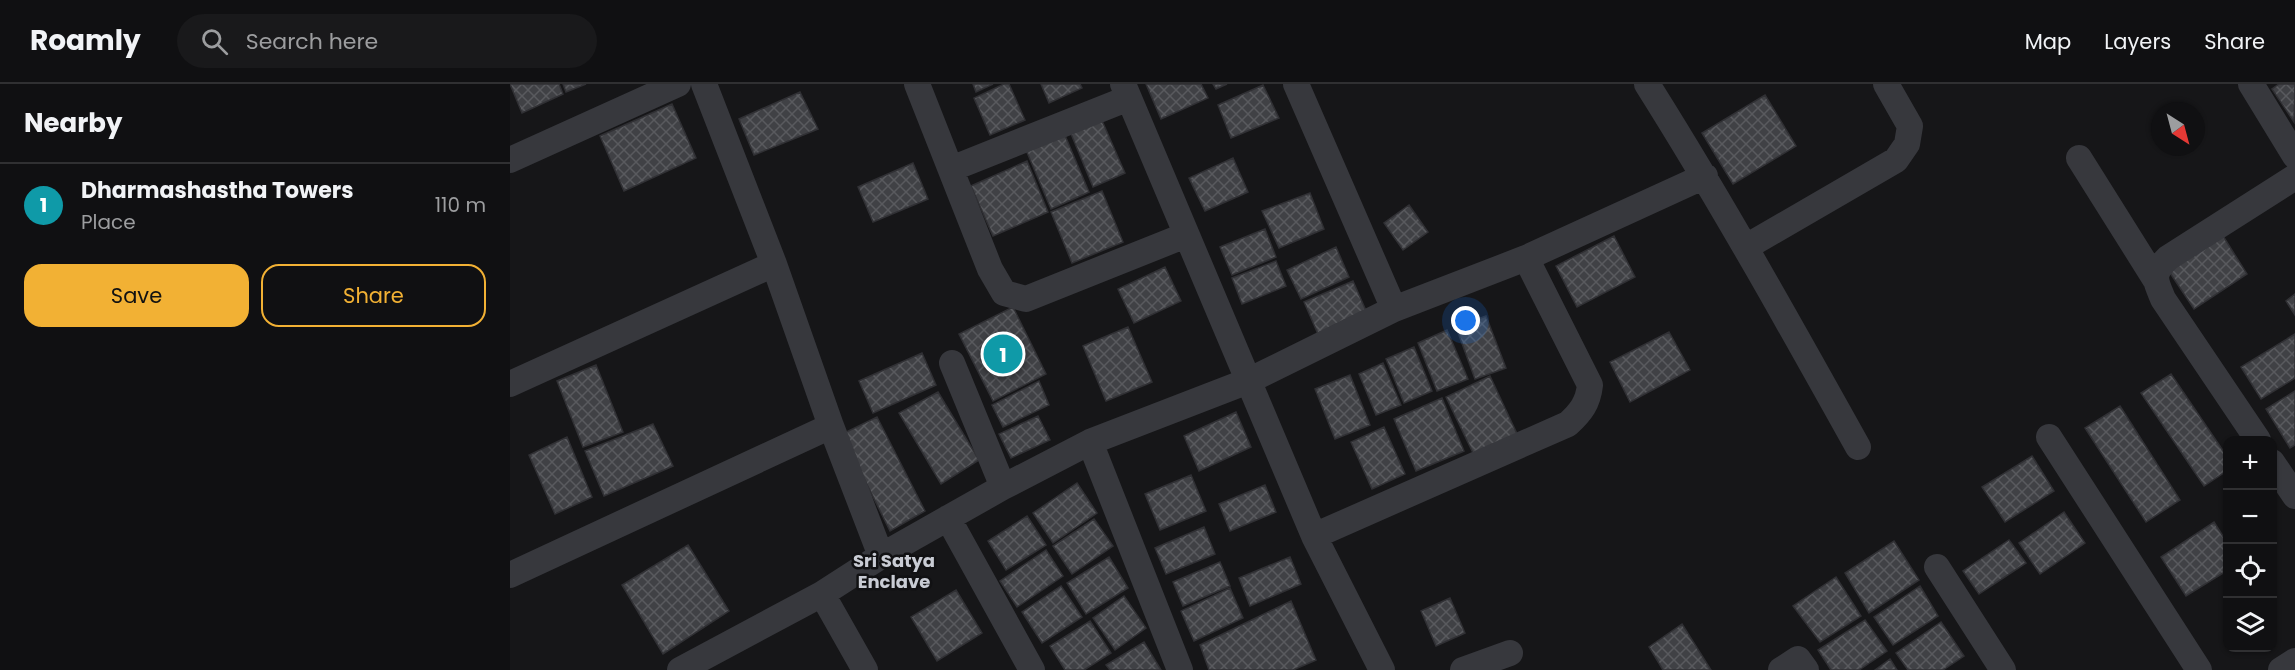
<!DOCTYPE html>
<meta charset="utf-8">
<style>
:root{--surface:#101012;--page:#19191b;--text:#f1f3f6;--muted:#9c9d9f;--line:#303032;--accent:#f2b134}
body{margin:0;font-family:Poppins,sans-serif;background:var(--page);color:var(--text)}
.controls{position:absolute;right:18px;bottom:18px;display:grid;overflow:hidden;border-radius:12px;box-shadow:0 2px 4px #0004}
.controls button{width:54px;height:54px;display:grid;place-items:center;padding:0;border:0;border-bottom:2px solid var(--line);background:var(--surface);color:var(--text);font:30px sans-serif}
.compass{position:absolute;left:1641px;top:18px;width:54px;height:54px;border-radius:50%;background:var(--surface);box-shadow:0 2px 4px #0004;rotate:144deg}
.you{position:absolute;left:956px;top:237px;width:21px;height:21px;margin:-15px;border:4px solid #fff;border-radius:50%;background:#1a73e8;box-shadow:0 0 0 9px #1a73e833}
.badge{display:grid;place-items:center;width:39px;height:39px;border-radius:50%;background:var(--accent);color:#fff;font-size:20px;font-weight:700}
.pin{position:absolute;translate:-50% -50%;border:3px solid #fff;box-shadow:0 2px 6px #0006}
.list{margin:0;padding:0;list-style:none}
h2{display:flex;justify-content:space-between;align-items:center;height:78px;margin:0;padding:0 24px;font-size:26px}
h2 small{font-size:20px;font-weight:400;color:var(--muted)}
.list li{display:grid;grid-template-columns:39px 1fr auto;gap:18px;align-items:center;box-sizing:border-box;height:84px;padding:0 24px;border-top:2px solid var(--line)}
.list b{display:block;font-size:22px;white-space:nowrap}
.list p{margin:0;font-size:20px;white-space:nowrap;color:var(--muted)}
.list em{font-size:20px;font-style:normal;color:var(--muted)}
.actions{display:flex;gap:12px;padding:18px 24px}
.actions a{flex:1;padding:14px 0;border:2px solid var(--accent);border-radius:18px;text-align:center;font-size:21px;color:var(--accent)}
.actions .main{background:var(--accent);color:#111}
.icon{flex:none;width:33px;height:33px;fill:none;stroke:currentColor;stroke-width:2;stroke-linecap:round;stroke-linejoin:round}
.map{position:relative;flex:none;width:1785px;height:586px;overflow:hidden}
header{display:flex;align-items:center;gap:36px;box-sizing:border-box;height:84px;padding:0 30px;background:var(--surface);border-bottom:2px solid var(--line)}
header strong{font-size:28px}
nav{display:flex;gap:33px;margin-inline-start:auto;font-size:21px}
.search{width:420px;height:54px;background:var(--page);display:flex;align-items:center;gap:15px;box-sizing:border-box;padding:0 21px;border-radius:33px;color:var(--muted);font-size:22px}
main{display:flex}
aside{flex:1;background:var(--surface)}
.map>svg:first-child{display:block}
.building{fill:url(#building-cross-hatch);stroke:#303034;stroke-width:1.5}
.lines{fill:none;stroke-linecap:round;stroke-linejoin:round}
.street{stroke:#37383d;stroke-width:26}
.labels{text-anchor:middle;stroke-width:5;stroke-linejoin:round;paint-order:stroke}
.neighbourhood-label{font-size:18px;font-weight:bold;fill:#c9ccd4;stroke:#111113}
</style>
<header>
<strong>Roamly</strong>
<div class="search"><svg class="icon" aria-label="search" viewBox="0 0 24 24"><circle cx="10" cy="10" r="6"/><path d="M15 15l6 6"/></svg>Search here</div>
<nav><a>Map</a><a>Layers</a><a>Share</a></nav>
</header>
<main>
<aside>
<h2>Nearby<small></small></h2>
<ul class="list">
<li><span class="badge" style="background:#0f9aa8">1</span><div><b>Dharmashastha Towers</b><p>Place</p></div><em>110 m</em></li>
</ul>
<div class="actions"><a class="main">Save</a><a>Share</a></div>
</aside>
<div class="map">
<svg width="1785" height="586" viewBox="0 0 1785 586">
<defs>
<pattern id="building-cross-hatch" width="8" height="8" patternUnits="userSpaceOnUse" patternTransform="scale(1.5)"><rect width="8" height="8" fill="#404145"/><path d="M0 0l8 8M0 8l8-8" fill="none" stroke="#595a5e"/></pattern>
</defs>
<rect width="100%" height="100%" fill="#161618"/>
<path class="building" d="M0 0H49L53 10 12 29Z
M53 0H76L56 8Z
M463 0H483L466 8Z
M494 0H499L515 36 480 51 464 14Z
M531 0H570L572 4 539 19Z
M636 0H691L698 14 651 35Z
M703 0H717L706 5Z
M1769 0H1785L1784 38 1762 5Z
M753 1 769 34 721 54 708 21Z
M290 8 308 45 244 71 229 35Z
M1255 11 1286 62 1223 100 1192 49Z
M162 20 186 74 114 107 90 52Z
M590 32 615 89 583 103 559 45Z
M554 49 579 108 541 125 516 66Z
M723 74 738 108 695 127 679 94Z
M517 77 538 128 483 152 461 102Z
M403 79 418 115 363 138 348 103Z
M592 107 613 158 562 179 541 128Z
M800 109 814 145 769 164 752 127Z
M899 121 918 148 893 166 874 139Z
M755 145 766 173 722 191 710 163Z
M1104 152 1125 193 1067 223 1046 182Z
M1713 152 1737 190 1684 225 1658 186Z
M826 163 839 193 791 215 777 186Z
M766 177 776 202 732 220 722 194Z
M655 183 671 217 624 239 608 205Z
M843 197 857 229 808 250 794 218Z
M1785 210V231L1776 217Z
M503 223 536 290 483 317 449 250Z
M976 232 996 284 965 295 946 243Z
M618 243 642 298 596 317 573 262Z
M937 246 958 295 927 307 908 259Z
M1159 248 1180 286 1120 318 1100 278Z
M1785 250V294L1751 315 1731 283Z
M904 263 922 307 894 319 876 275Z
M412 269 426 301 363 329 349 297Z
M873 279 891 321 866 331 849 290Z
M86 281 113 348 73 363 47 297Z
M1661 290 1718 374V386L1694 402 1631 309Z
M840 291 860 341 825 355 805 305Z
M980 292 1008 352 965 373 936 313Z
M529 297 539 321 493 343 482 321Z
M1785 307V361L1780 364 1756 325Z
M428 308 469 376 431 400 389 329Z
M932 314 954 367 906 387 884 335Z
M1610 322 1670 416 1636 438 1575 344Z
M726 328 741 363 689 387 674 352Z
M528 332 540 356 501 374 489 350Z
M367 333 415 427 380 447 332 350Z
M143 340 163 382 94 412 75 367Z
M874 343 895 390 862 405 841 358Z
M57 353 82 413 45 430 19 371Z
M1522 372 1544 407 1495 438 1472 403Z
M681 391 696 427 650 446 635 410Z
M567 399 587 429 543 459 523 429Z
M755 401 766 428 720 447 709 420Z
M1554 428 1575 459 1530 490 1509 459Z
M517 432 536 461 496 486 478 457Z
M584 435 603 462 562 490 543 462Z
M1704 438 1718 460V486L1676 512 1651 473Z
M694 443 705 470 656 490 645 464Z
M1499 456 1516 479 1469 510 1453 487Z
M1384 457 1409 496 1359 529 1335 489Z
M178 461 219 527 153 570 112 501Z
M536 466 553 492 507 523 490 497Z
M599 473 618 504 576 530 557 499Z
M780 473 791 500 740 522 729 494Z
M710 478 720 502 673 522 663 498Z
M1326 493 1351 532 1310 558 1283 522Z
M551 502 572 533 532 559 512 528Z
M1410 502 1428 532 1383 561 1364 533Z
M720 504 733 534 684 557 671 527Z
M446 506 472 549 427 577 401 533Z
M614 512 636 544 605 566 583 534Z
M940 514 955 549 926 562 911 527Z
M781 517 806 576 783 586H699L690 561Z
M1355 536 1377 567 1349 586H1321L1308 566Z
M580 537 601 569 574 586H555L540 562Z
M1431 538 1454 572 1433 586H1398L1386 569Z
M1172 540 1201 586H1153L1139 563Z
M634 558 651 586H600L596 581Z
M1380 575 1387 586H1365Z"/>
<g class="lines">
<path class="street" d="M194 0 264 180 321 342 371 472
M407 0 480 185 494 209 516 215 676 151
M613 0 804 452 872 586
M786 0 884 225
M1137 0C1212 119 1280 241 1348 363
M1741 0 1785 72
M1569 74 1645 195
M0 76 168 0
M441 85 619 14
M1236 163 1386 76 1397 60 1400 42 1376 0
M442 279 493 403
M0 300 264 180
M1539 353 1689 586
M1748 356 1653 215C1645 195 1641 191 1658 174L1785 93
M580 358 670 586
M1762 378 1785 412
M438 434 522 586
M804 452 1058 340C1071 328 1078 319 1080 301L1016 174
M1427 483 1493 586
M0 491 321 342
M312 510 355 586
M170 586 312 510 371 472 493 403 580 358 738 297 884 225 1016 174 1195 92
M953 586 1000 569
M1271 586 1288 575 1296 586
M1771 586 1785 577"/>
</g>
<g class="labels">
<g class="neighbourhood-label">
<text x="384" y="483">Sri Satya<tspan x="384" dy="21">Enclave</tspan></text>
</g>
</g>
</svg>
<div class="controls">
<button>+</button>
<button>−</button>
<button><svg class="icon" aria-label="locate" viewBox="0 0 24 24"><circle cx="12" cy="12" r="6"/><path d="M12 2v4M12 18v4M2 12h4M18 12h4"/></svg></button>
<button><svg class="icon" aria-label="layers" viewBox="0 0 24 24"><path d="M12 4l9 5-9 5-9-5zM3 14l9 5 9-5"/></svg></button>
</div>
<svg class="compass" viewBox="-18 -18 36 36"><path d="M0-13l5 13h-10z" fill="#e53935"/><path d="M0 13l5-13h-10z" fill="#9c9d9f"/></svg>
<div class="you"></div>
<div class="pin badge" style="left:493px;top:270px;background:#0f9aa8">1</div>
</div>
</main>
